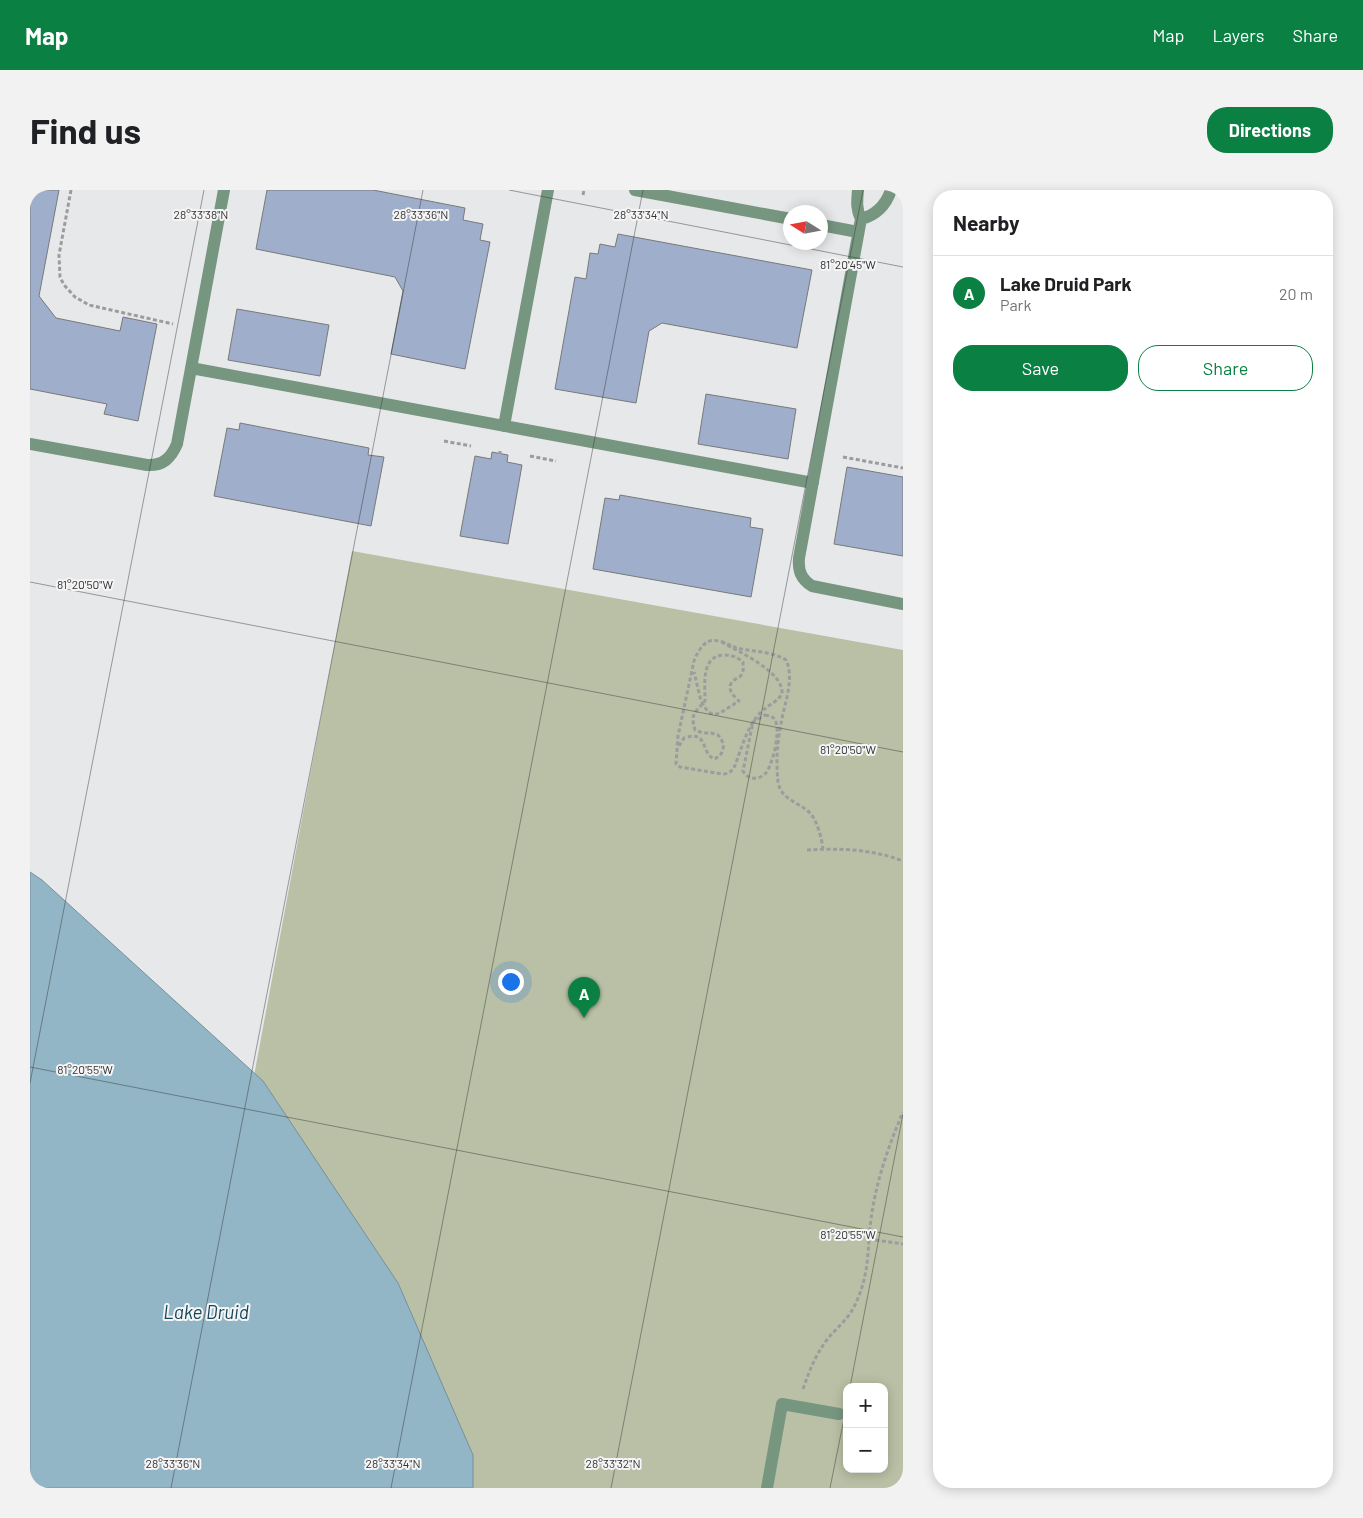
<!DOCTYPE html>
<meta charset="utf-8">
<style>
:root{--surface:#fff;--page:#f2f2f2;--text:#202124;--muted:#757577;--line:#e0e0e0;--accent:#0b8043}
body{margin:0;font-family:Barlow,sans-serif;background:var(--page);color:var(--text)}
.controls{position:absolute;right:15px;bottom:15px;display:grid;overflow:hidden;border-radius:10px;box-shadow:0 2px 12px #0003}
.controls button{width:45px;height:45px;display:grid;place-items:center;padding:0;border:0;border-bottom:1px solid var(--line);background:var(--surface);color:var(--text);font:25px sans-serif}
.compass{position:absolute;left:753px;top:15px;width:45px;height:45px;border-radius:50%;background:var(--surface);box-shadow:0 2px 12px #0003;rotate:281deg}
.you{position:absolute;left:480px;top:791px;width:18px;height:18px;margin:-12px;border:4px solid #fff;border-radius:50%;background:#1a73e8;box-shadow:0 0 0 8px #1a73e833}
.badge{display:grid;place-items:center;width:32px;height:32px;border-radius:50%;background:var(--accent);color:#fff;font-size:16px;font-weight:700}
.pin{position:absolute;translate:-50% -41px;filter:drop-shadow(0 1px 2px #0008)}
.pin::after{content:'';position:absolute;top:26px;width:18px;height:15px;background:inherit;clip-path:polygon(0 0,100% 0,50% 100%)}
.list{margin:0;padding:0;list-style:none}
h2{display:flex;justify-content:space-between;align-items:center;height:65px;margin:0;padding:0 20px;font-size:21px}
h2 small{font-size:16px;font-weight:400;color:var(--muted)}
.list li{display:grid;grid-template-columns:32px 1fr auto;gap:15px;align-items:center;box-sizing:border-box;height:75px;padding:0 20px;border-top:1px solid var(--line)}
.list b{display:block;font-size:19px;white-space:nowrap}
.list p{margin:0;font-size:16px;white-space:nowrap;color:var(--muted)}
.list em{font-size:16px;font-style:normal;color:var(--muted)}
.actions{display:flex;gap:10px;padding:15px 20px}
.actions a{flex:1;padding:11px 0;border:1px solid var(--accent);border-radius:20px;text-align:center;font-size:18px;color:var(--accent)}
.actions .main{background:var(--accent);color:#fff}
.map{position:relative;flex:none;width:873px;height:1298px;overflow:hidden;border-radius:20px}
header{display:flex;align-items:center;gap:30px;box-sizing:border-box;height:70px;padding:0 25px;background:var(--accent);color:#fff}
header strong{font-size:24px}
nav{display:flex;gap:28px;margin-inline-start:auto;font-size:18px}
.intro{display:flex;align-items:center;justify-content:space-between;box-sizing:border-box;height:120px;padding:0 30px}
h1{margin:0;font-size:35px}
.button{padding:12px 22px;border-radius:20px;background:var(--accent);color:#fff;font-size:18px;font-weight:700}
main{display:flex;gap:30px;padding:0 30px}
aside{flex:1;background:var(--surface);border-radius:20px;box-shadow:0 2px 12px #0003}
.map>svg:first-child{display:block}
.green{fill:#b9c0a5;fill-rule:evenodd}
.water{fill:#92b6c6;stroke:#768f9a}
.building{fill:#9faecb;stroke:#79797a}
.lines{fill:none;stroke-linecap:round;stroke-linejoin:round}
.path{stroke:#9b9c9d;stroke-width:3;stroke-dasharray:4 2.5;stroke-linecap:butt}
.minor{stroke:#779680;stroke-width:12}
.ticks{fill:none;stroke:#343435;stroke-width:1;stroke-opacity:0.45}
.labels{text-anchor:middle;stroke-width:4;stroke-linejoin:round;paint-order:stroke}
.water-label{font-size:19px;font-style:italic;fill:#154759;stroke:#f5f5f6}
.ticks-label{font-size:12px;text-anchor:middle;fill:#343435;stroke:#f5f5f6;stroke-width:4;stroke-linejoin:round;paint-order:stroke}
</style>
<header>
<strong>Map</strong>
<nav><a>Map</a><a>Layers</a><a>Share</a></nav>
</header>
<div class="intro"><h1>Find us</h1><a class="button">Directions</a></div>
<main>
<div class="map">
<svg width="873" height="1298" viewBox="0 0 873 1298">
<rect width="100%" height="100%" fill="#e7e8e9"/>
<path class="green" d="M322 361 873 460V1298H147ZM817 1197H854V1279H817Z"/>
<path class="water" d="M0 682 12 690 233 891 368 1093 443 1265V1298H0Z"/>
<path class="building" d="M0 0H29L9 106 26 128 90 141 93 127 127 134 108 231 74 224 77 214 0 199Z
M237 0H343L435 18 433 30 453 34 450 50 460 52 435 179 361 164 373 101 365 87 226 59Z
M588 44 782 80 767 158 632 133 619 141 606 213 525 199 545 87 556 89 560 63 568 64 570 54 585 57Z
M207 119 299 135 290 186 198 170Z
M676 204 766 219 758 269 668 254Z
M210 233 339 258 338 265 354 267 341 336 184 306 197 238 209 240Z
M462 262 478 265 477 272 492 275 478 354 430 346 445 266 461 269Z
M817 277 873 287V366L804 354Z
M590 305 721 328 720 337 733 339 721 407 563 379 575 308 589 310Z"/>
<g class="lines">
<path class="path" d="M41 0 29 65 30 87 34 95 45 107 59 115 143 134
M553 5 554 0
M414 251 441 256
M470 264V261
M500 266 526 271
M813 267 873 278
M692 452C708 462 754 481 752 504 745 514 739 514 731 522 717 536 711 560 704 578 700 583 697 584 692 584L650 577 646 574 648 546 664 471C666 465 671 456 677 452 687 447 698 455 707 458 724 462 741 461 756 470 765 489 754 514 751 534 747 553 746 573 748 592 751 610 769 612 780 623 787 630 792 649 793 659
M735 525C739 526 743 526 745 530 751 541 743 573 736 583 733 586 729 588 726 588 720 589 716 586 713 581L723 532Z
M649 556 654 548C679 540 670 562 684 569 695 565 696 553 688 545L681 543H673L665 540C660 523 665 523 675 511 675 493 671 466 694 465 702 465 707 467 713 472 713 476 714 480 712 484 710 488 706 488 703 491 695 499 705 507 709 511L690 523C679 527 676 519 671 511L664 482
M777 660C809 658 842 659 873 671
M839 1049 873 1054
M773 1199C779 1182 785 1166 796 1151 801 1144 808 1138 814 1131 823 1122 828 1109 832 1097 839 1075 838 1052 841 1029 846 992 858 957 873 922"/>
<path class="minor" d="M605 0 761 29
M828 0C827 11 826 19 831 29L769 368C768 381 771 389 782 396L873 414
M831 29C846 25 856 15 861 0
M791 35 828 42
M161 178 783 293
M474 236 518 0
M0 254 117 275C133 276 141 268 147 254L194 0
M737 1298 752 1214 809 1224"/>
</g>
<path class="ticks" d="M479 0 873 77M0 392 873 562M0 877 873 1047M0 893 174 0M820 1197 873 924M141 1298 393 0M361 1298 613 0M581 1298 833 0M800 1298 817 1214"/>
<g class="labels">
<g class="water-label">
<text x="176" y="1129">Lake Druid</text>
</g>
</g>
<g class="ticks-label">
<text x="171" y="29">28°33'38"N</text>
<text x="391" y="29">28°33'36"N</text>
<text x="611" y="29">28°33'34"N</text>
<text x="818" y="79">81°20'45"W</text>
<text x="55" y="399">81°20'50"W</text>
<text x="818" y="564">81°20'50"W</text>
<text x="55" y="884">81°20'55"W</text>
<text x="818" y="1049">81°20'55"W</text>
<text x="143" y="1278">28°33'36"N</text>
<text x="363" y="1278">28°33'34"N</text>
<text x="583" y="1278">28°33'32"N</text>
</g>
</svg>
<div class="controls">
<button>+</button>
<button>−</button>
</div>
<svg class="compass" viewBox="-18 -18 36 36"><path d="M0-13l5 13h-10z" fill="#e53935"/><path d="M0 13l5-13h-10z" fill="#757577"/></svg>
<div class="you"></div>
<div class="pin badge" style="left:554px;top:828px">A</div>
</div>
<aside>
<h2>Nearby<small></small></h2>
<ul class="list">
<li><span class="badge">A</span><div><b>Lake Druid Park</b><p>Park</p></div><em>20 m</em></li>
</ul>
<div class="actions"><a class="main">Save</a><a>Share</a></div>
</aside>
</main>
